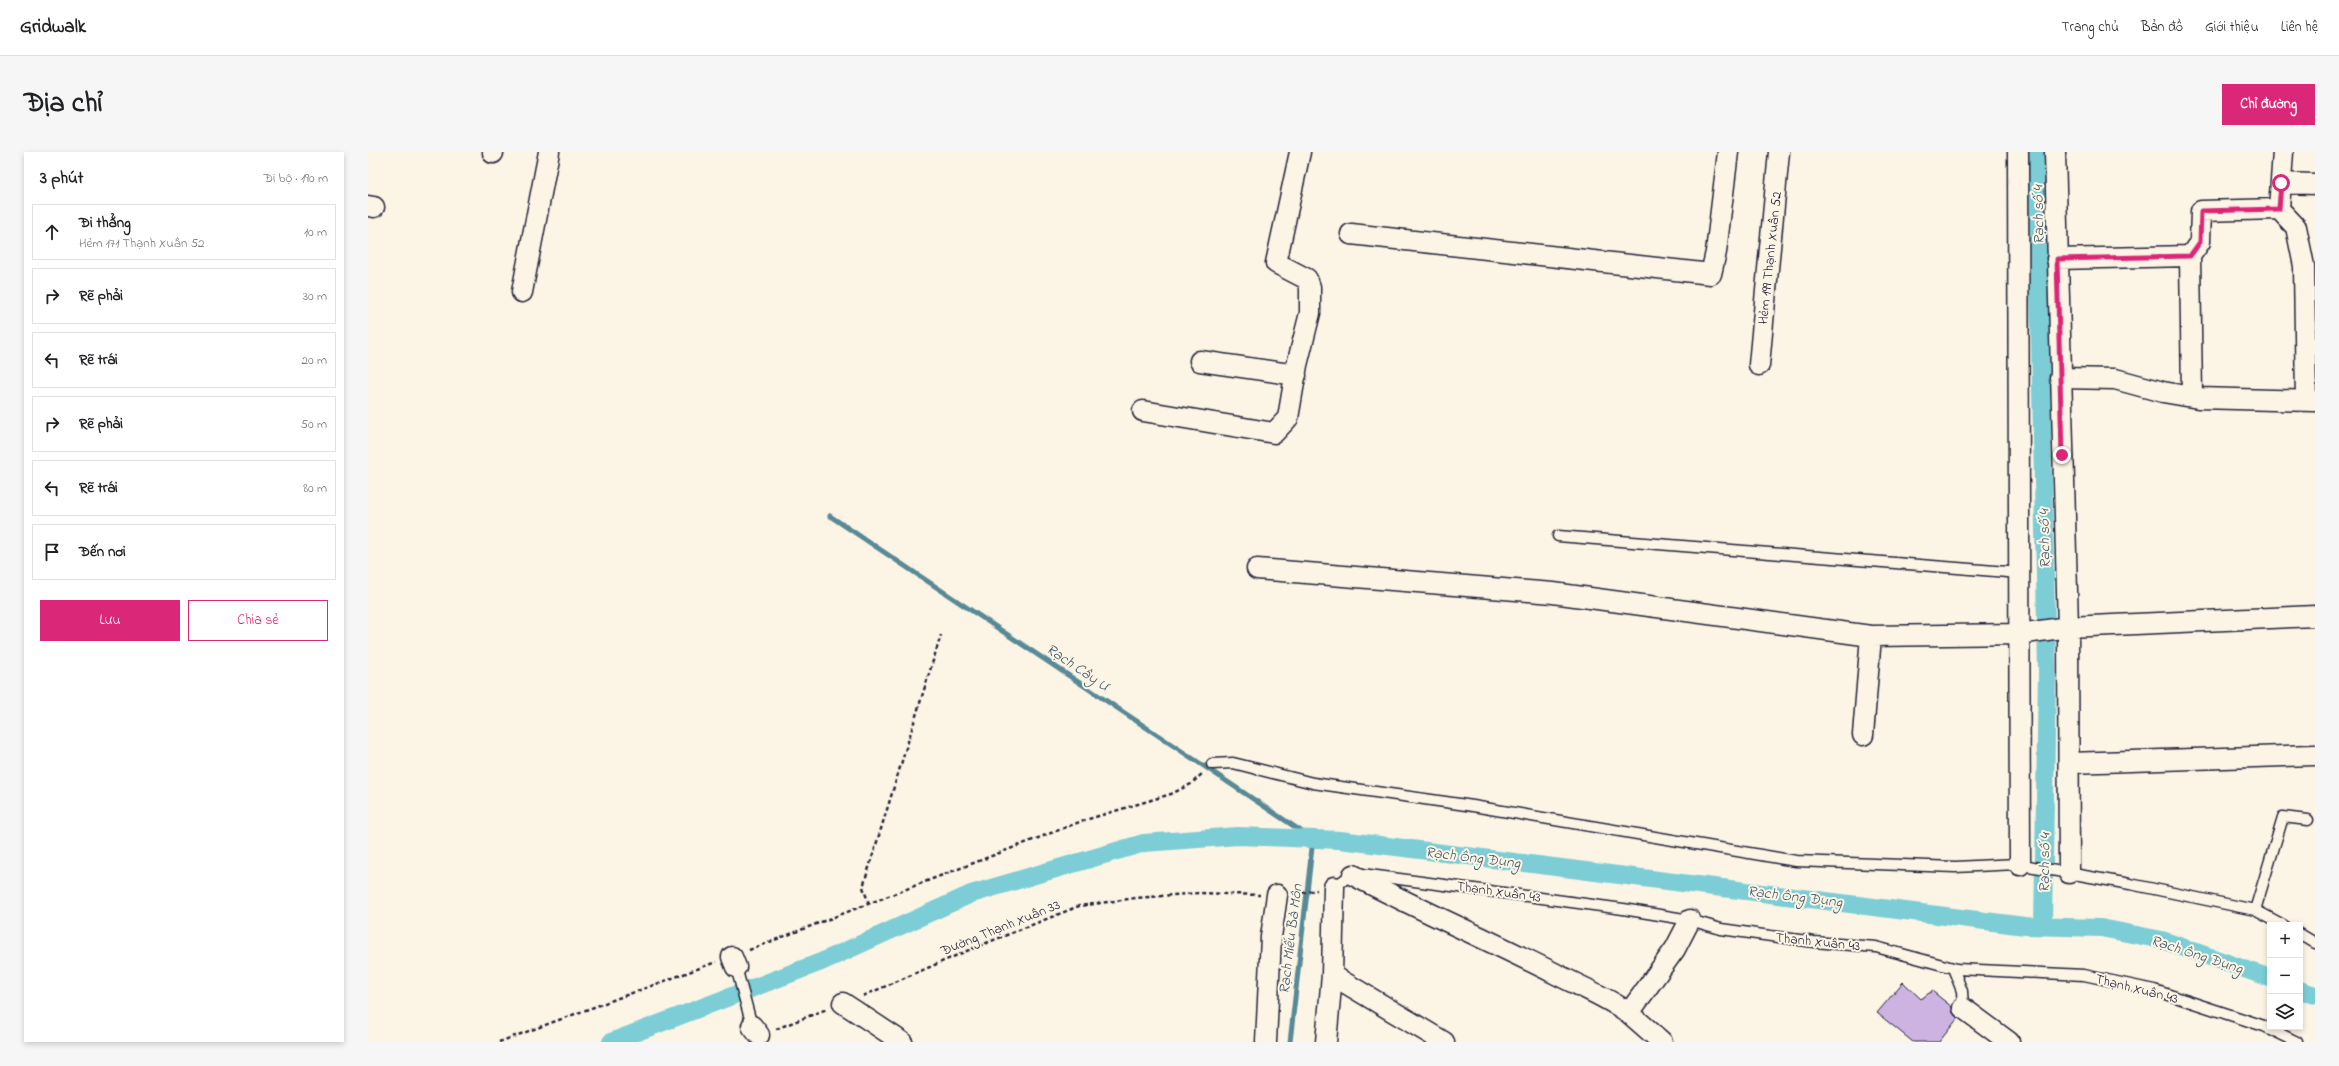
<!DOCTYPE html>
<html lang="vi">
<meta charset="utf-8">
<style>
:root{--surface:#fff;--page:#f6f6f6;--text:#202124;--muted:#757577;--line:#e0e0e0;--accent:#db2777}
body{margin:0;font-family:"Indie Flower",sans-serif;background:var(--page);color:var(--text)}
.controls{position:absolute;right:12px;bottom:12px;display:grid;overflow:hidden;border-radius:0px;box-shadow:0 2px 6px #0003}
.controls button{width:36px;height:36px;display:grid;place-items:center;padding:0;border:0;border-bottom:1px solid var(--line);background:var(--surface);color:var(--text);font:20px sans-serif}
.stop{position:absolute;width:12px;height:12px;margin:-9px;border:3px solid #db2777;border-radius:50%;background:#fff}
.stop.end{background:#db2777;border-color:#fff;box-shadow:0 1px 4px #0008}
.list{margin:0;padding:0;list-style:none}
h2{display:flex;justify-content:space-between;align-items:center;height:52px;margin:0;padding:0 16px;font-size:17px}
h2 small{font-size:13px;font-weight:400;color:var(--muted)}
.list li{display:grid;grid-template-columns:26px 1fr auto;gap:12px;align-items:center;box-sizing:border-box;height:56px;margin:0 8px 8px;padding:0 8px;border:1px solid var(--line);border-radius:0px}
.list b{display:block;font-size:15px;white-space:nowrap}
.list p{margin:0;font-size:13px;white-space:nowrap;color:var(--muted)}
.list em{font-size:13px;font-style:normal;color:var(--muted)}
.actions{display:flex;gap:8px;padding:12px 16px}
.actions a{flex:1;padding:9px 0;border:1px solid var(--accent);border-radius:0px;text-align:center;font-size:14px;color:var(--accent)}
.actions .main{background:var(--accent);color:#fff}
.icon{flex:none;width:22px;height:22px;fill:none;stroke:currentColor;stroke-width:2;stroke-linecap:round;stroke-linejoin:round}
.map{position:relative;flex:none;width:1947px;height:890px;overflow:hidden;border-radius:0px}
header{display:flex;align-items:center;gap:24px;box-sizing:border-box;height:56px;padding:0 20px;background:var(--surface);border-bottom:1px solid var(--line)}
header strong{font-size:19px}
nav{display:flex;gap:22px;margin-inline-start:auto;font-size:14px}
.intro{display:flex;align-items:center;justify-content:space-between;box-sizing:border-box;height:96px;padding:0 24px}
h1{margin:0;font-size:28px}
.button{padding:10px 18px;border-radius:0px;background:var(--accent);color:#fff;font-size:14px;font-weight:700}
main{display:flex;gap:24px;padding:0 24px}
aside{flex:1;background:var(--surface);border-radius:0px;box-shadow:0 2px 6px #0003}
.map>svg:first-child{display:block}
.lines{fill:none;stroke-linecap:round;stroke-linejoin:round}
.stream{stroke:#588997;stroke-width:5}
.canal{stroke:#7ccdd5;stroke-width:18}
.building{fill:#cdb3e1;stroke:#22223b}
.lane-casing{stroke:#22223b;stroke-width:13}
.street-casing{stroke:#22223b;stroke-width:23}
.path{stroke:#22223b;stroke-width:2.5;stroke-dasharray:4 3;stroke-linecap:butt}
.lane{stroke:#fcf5e5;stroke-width:10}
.street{stroke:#fcf5e5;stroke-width:20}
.route{stroke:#db2777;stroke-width:5}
.labels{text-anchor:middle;stroke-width:4;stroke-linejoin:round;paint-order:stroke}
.street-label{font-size:14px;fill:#22223b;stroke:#fcf5e5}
.water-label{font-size:15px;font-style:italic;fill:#3d5569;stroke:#fcf5e5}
</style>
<header>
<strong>Gridwalk</strong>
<nav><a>Trang chủ</a><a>Bản đồ</a><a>Giới thiệu</a><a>Liên hệ</a></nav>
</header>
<div class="intro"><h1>Địa chỉ</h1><a class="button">Chỉ đường</a></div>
<main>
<aside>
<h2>3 phút<small>Đi bộ · 190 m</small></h2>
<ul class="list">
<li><svg class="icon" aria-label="ahead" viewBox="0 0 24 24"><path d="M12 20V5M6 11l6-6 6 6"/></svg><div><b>Đi thẳng</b><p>Hẻm 171 Thạnh Xuân 52</p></div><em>10 m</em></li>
<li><svg class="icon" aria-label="right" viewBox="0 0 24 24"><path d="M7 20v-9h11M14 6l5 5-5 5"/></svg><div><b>Rẽ phải</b></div><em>30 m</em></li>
<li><svg class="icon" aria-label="left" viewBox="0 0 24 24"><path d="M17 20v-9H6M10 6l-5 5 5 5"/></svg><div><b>Rẽ trái</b></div><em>20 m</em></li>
<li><svg class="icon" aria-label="right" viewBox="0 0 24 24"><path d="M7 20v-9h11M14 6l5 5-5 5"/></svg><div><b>Rẽ phải</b></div><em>50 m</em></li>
<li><svg class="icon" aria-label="left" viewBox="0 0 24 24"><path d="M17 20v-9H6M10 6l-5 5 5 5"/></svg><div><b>Rẽ trái</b></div><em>80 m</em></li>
<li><svg class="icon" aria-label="arrive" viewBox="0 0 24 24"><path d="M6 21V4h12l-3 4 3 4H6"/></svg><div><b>Đến nơi</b></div></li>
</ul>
<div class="actions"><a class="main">Lưu</a><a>Chia sẻ</a></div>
</aside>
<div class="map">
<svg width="1947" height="890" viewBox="0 0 1947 890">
<rect width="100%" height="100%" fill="#fcf5e5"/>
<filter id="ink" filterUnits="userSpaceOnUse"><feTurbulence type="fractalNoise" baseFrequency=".025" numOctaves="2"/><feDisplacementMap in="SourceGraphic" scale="8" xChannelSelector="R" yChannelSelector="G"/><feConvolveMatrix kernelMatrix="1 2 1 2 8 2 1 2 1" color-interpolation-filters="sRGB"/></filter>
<g filter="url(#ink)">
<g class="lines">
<path class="stream" d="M462 364 945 687 922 890"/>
<path class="canal" d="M1668 0 1679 519 1675 774
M1932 838 1947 843
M243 890 453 810 603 742 776 691 870 684 972 688 1657 774 1733 776 1794 788 1902 826"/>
</g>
<path class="building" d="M1535 830 1553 847 1564 839 1584 855 1585 861 1590 866 1571 890H1545L1509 861Z"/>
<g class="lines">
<defs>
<path id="lane" d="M1190 384 1652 421
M844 612 865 611 945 631 1105 654 1428 709 1587 715 1649 712 1762 732 1887 758 1915 773
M966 735 980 725 994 722 1255 757 1322 768 1353 777 1446 790 1508 795 1589 817 1716 823 1786 838 1896 874 1929 890
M1887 758 1915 665 1940 668
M1932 782 1947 791
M368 815 384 874
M1585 816 1594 839 1595 856"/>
<path id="street" d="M1650 0 1652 713
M1687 0 1700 475 1701 721
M1915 0 1911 57 1928 75 1936 114 1938 249
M125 1V0
M1913 31 1947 32
M0 54 6 55
M983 82 1343 122 1348 100 1360 0
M1822 104 1832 90 1833 59 1911 57
M1689 107 1822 104 1824 245
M154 140 181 0
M832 209 928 223
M1391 213 1411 0
M1692 226 1747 227 1795 240 1830 246 1947 249
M775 259 906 281 920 266 929 213 942 161V135L939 127 908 111 932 0
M889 417 1185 441 1503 484
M1495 583 1503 484 1652 482 1700 475 1947 464
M1701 611 1947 603
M985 723C1051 758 1119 787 1186 821 1211 834 1237 844 1261 861L1307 797 1322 768
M364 805 368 815
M964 823 1076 890
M475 851 534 890
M1595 856 1641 890
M1261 861 1294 890
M384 874 391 883
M898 890 903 785 909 743
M958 890 964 823 966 735"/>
</defs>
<use href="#lane" class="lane-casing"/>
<use href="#street" class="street-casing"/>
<path class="path" d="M927 742 949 738
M501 752 495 735 573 483
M381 798 714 669 803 642 823 632 835 621
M495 844 601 798 711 754 768 746 831 741 892 743
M408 877 459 857
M131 890 348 810"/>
<use href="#lane" class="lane"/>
<use href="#street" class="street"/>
</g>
</g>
<g class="lines" filter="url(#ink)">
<path class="route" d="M1694 303 1689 107 1822 104 1832 90 1833 59 1911 57 1913 31"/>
</g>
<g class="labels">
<g class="street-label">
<text transform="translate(1401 106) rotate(-84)" y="5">Hẻm 199 Thạnh Xuân 52</text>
<text transform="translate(1131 739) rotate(8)" y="5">Thạnh Xuân 43</text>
<text transform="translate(632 775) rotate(-22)" y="5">Đường Thạnh Xuân 33</text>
<text transform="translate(1450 789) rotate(6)" y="5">Thạnh Xuân 43</text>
<text transform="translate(1769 836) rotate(14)" y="5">Thạnh Xuân 43</text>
</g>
<g class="water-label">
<text transform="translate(1670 63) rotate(-91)" y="5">Rạch số 4</text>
<text transform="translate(1676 387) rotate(-91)" y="5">Rạch số 4</text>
<text transform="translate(710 515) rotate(34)" y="5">Rạch Cây Ư</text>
<text transform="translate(1105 705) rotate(7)" y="5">Rạch Ông Đụng</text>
<text transform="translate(1676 711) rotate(-89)" y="5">Rạch số 4</text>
<text transform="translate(1427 744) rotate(7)" y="5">Rạch Ông Đụng</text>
<text transform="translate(922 787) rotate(-83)" y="5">Rạch Miếu Bà Môn</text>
<text transform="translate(1829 802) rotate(18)" y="5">Rạch Ông Đụng</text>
</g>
</g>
</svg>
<div class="controls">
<button>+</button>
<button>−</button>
<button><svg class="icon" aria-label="layers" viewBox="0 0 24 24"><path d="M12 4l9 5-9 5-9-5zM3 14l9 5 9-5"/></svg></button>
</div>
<div class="stop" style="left:1913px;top:31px"></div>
<div class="stop end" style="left:1694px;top:303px"></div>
</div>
</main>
